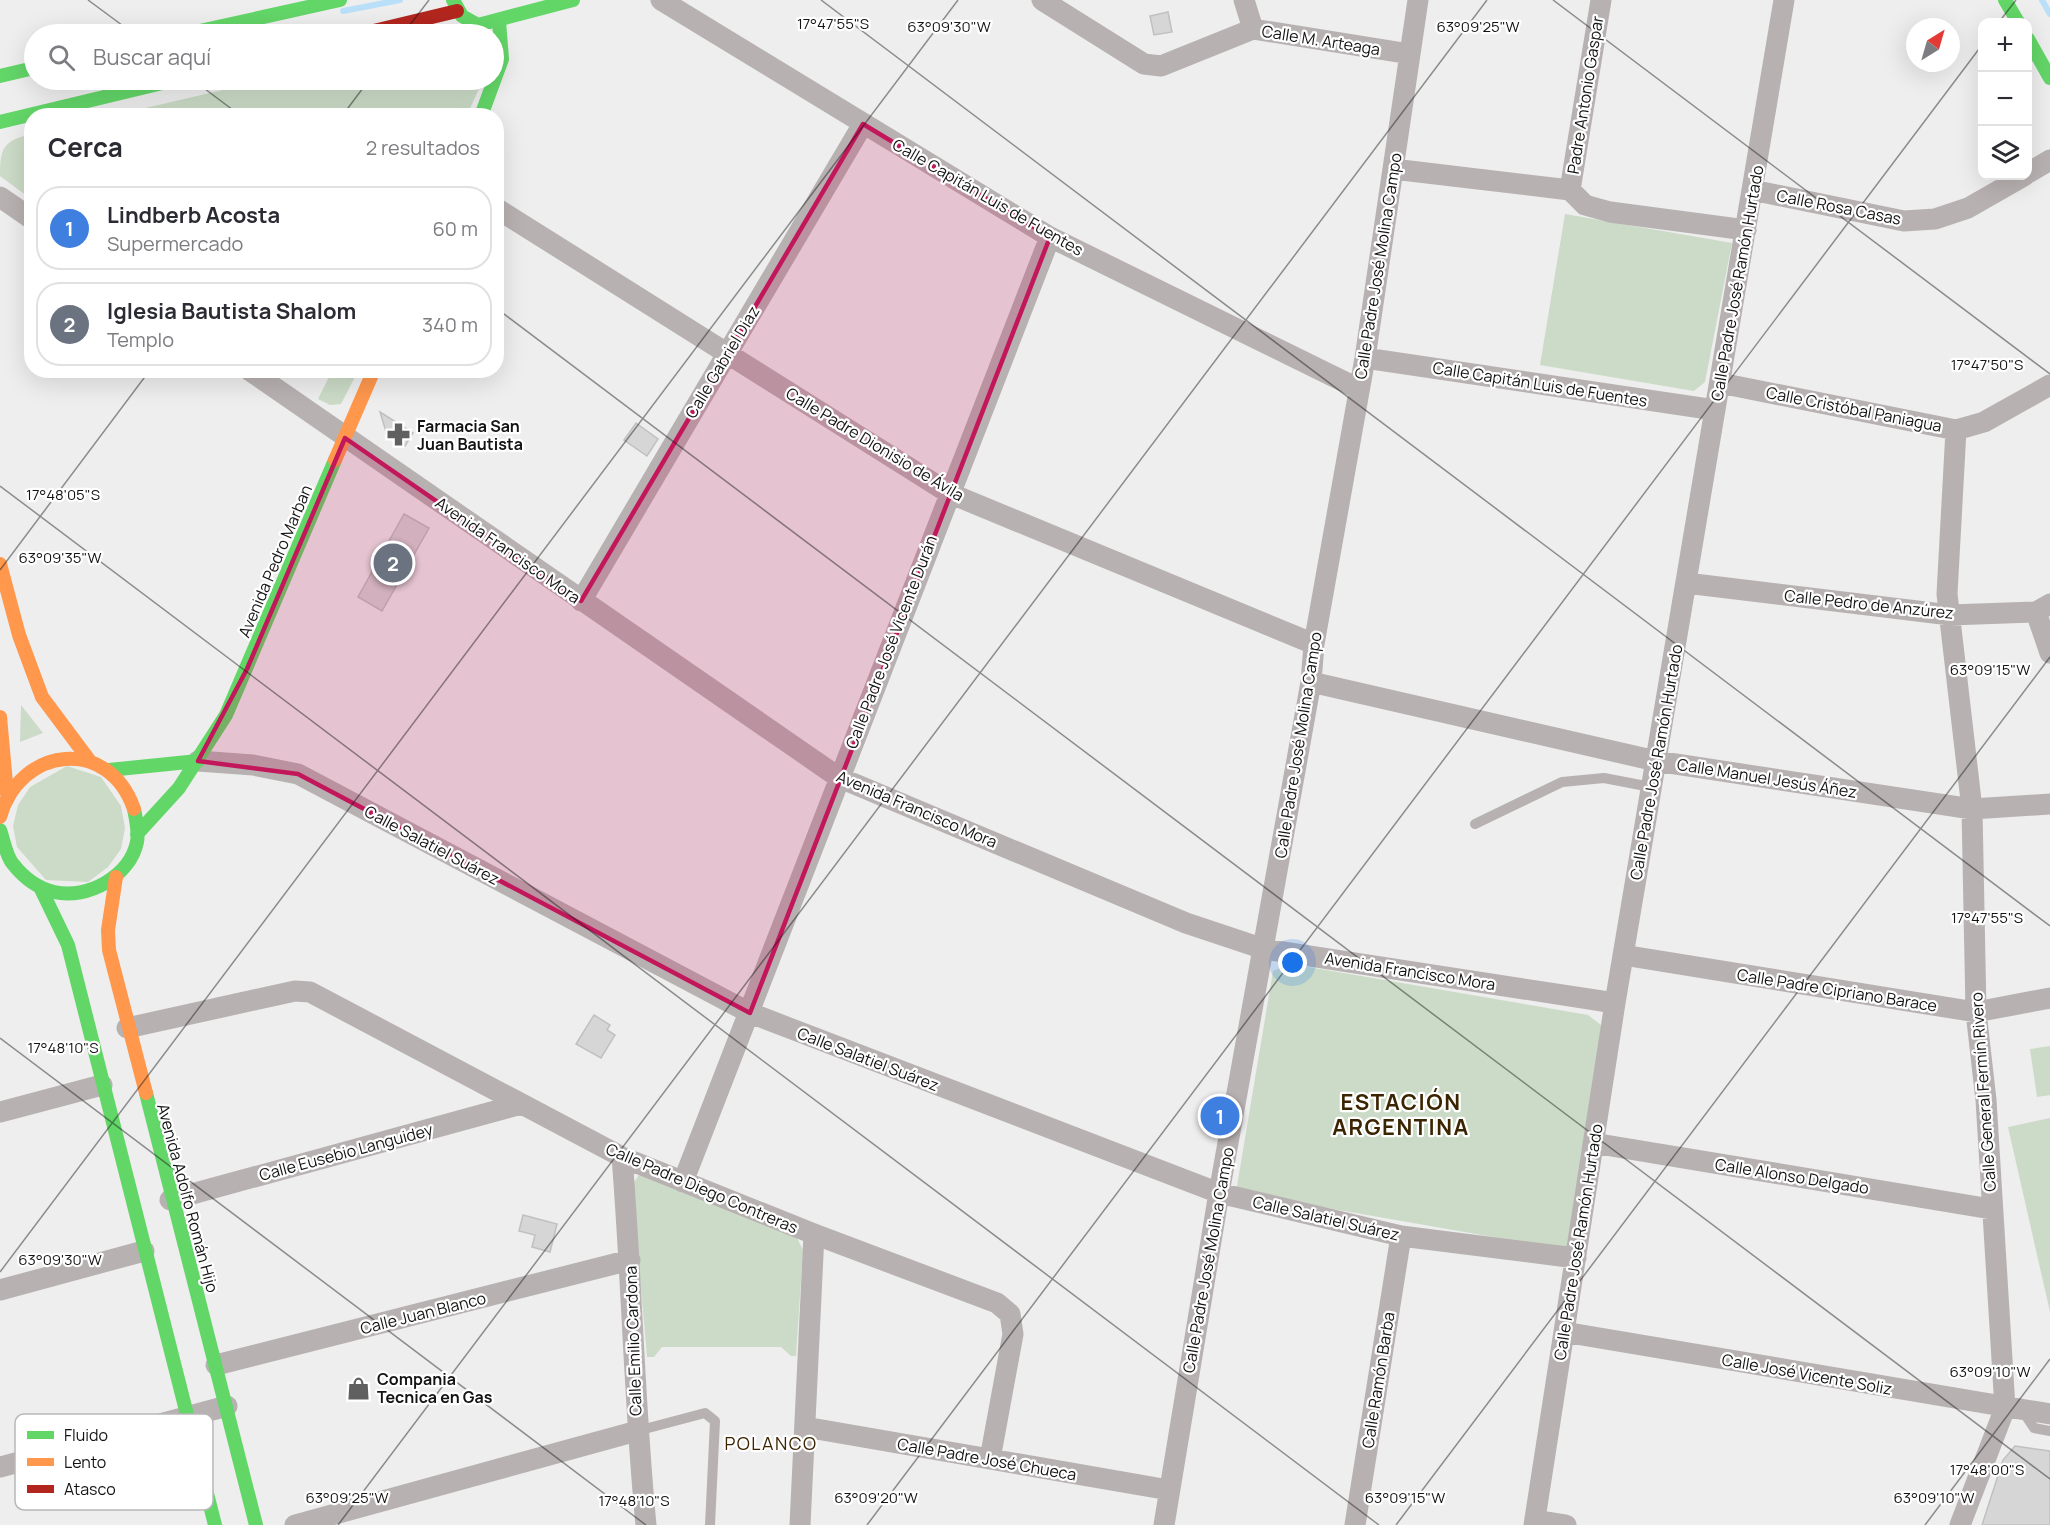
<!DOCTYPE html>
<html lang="es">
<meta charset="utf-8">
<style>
:root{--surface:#fff;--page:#f7f7f7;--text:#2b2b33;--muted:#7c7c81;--line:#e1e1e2;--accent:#2563eb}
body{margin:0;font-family:Manrope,sans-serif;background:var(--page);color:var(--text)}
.controls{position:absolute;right:18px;top:18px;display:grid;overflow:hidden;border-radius:12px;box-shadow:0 6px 24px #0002}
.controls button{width:54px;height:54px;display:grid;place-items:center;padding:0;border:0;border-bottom:2px solid var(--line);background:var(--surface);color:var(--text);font:30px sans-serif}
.compass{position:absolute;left:1906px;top:18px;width:54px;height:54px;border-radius:50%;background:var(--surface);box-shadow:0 6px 24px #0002;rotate:37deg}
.you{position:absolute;left:1293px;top:963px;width:21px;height:21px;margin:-15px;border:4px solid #fff;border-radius:50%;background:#1a73e8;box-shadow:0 0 0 9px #1a73e833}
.badge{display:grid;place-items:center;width:39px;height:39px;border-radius:50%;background:var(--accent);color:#fff;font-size:20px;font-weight:700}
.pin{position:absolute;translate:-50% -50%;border:3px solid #fff;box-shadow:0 2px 6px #0006}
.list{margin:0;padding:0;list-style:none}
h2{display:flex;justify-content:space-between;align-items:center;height:78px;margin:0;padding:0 24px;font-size:26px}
h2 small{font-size:20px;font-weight:400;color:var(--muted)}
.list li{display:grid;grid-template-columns:39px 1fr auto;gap:18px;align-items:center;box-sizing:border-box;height:84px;margin:0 12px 12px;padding:0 12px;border:2px solid var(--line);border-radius:24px}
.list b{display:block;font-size:22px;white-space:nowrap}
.list p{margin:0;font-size:20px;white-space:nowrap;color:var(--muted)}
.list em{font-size:20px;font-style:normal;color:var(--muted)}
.icon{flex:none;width:33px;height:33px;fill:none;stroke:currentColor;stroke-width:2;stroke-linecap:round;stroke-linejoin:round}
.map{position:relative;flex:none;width:2050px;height:1525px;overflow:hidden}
.search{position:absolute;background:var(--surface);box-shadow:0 6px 24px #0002;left:24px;top:24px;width:480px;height:66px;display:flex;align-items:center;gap:15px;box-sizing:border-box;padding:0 21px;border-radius:33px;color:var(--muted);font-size:22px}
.panel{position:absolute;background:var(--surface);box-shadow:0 6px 24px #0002;left:24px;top:108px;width:480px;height:270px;border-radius:24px}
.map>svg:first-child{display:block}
.green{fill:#cbdbc7}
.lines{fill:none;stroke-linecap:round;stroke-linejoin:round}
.stream{stroke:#badff9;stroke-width:6}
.building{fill:#d6d6d6;stroke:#c0c0c0;stroke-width:1.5}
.lane{stroke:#b8b1b2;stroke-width:10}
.street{stroke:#b8b1b2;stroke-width:21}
.fast{stroke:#63d668;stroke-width:14}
.slow{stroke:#ff974d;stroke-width:14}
.jam{stroke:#b3261e;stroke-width:14}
.marked{fill:#c2185b;fill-opacity:0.2;stroke:#c2185b;stroke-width:4.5;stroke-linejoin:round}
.ticks{fill:none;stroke:#131314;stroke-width:1.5;stroke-opacity:0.45}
.labels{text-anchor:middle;stroke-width:4.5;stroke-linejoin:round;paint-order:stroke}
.street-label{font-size:16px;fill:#131314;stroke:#fff}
.poi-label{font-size:16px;font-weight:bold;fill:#131314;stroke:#fff;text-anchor:start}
.neighbourhood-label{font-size:18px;letter-spacing:1.5px;fill:#3b2500;stroke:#fff}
.district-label{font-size:22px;font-weight:bold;letter-spacing:1.5px;fill:#3b2500;stroke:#fff}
.key{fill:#fff;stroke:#b8b8b8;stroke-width:1.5}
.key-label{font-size:16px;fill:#131314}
.ticks-label{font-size:15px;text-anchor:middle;fill:#131314;stroke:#fff;stroke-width:4.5;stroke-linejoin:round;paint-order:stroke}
</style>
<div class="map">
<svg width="2050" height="1525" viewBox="0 0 2050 1525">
<rect width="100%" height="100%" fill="#eee"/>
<path class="green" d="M266 80H483L467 115 111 116Z
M31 134H32L31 199 0 176C0 148 3 141 31 134Z
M1565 214 1732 243 1705 382 1694 391 1540 365Z
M332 371H358L341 404 330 405 318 399Z
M21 705 43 733 20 742Z
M67 766 101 777 121 806 125 828 121 849 108 867 88 882 46 880 17 847 13 826 18 805 30 787Z
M1291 964 1588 1015 1605 1028 1568 1250 1236 1192 1273 971Z
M2050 1046V1095L2037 1097 2030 1049Z
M2050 1118V1312L2008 1127Z
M646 1174 795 1234 803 1250 796 1356H791L781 1347H662L654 1357H647L632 1185 639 1175Z"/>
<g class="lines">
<path class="stream" d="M2042 0 2050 14
M343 11 400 0"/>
</g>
<path class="building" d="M1168 12 1172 32 1154 35 1150 16Z
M380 412 413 433 405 446 387 435Z
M636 423 658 439 647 456 624 440Z
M404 514 429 528 382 611 358 597Z
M594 1015 610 1025 607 1030 615 1035 601 1058 576 1044Z
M523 1215 557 1224 550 1252 532 1247 535 1235 519 1231Z
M2015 1446 2050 1451V1525H1982L2003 1460Z"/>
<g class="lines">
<path class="lane" d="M1475 824 1562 782 1604 778 1651 787
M2022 1410 2034 1428 2050 1431
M637 1431 705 1413 715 1421 710 1525"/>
<path class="street" d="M661 0 1050 237 1359 389
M1042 0 1144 64 1161 66 1253 29 1410 54
M1244 0 1253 29
M1393 169 1570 190 1585 205 1610 212 1746 230
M2028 173 2050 160
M1570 190 1601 0
M1752 190 1904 221 1935 219 1968 208 2024 176
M0 197 32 219
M496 208 949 493 1314 644
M1365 358 1715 410
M249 370 838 777 1186 923 1264 949 1615 1003
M1720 383 1956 430 1984 422 2050 385
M1956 430 1947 594 1972 809 1976 1012 1986 1100 2005 1408 1960 1525
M1686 583 1950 615 2036 612 2050 604
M581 601 863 124
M2036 612 2050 653
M1311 682 1656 761 1972 809 2050 804
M198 761 253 765 298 774 750 1013 1219 1193 1401 1236 1576 1258
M1623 955 1976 1012 2050 998
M127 1028 295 991 310 992 622 1157 814 1234 997 1303 1010 1314 1013 1334 990 1459
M0 1112 102 1085
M1593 1143 1991 1209
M622 1157C632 1280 634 1403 646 1525
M683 1182 1050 237
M170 1200 521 1104
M0 1290 144 1251
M1564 1332 2050 1414
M216 1365 630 1260
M805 1427 1169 1490
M0 1467 227 1406
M1535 1520 1566 1525
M295 1525 637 1431
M800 1525 814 1234
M1164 1525 1219 1193 1311 682 1314 644 1365 358 1418 0
M1355 1525 1401 1236
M1534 1525 1615 1003 1784 0"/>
<path class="fast" d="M453 0 462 16 478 25 573 0
M2005 0 2018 22
M186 34 340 0
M2028 39 2050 78
M0 76 34 68
M481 116 502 59 499 21
M0 122 175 80
M109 770 198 761
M0 830C4 841 6 856 13 864 24 878 37 888 54 892 88 900 130 876 137 842 139 832 136 819 134 809
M137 834 179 788 226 715 335 460
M41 889 68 945 215 1525
M146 1093 256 1525"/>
<path class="slow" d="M335 460 374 370
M0 564 19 635 42 697 89 760
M0 717 7 794
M0 817C20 746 109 736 134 809
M116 877 108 930 109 950 146 1093"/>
<path class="jam" d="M361 34 457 11"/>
</g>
<path class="marked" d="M863 124 1050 237 750 1013 298 774 198 761 247 669 345 438 581 601Z"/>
<path class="ticks" d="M88 0 134 34M821 0 2050 926M1553 0 2050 374M1999 22 2016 0M403 34 429 0M193 80 241 116M342 116 369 80M496 308 2050 1479M0 486 1379 1525M0 570 150 370M0 1038 646 1525M0 1272 958 0M338 1525 1487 0M867 1525 1982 45M1396 1525 2050 657M1925 1525 2050 1359"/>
<defs>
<symbol id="pharmacy-bare" viewBox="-9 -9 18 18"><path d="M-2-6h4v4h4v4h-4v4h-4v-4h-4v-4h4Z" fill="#606060" stroke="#fff" stroke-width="2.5" paint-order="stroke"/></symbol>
<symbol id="shop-bare" viewBox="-9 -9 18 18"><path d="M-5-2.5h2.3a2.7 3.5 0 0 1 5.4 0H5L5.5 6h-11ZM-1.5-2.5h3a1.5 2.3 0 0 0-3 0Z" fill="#606060" stroke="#fff" stroke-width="2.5" paint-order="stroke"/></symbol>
</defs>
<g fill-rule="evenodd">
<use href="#pharmacy-bare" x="382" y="418" width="33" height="33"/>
<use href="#shop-bare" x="342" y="1372" width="33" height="33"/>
</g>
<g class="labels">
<g class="street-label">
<text transform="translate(1321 40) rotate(9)" y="6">Calle M. Arteaga</text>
<text transform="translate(1585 95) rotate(-81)" y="6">Padre Antonio Gaspar</text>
<text transform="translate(988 197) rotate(30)" y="6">Calle Capitán Luis de Fuentes</text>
<text transform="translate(1839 207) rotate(11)" y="6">Calle Rosa Casas</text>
<text transform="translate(1378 266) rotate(-81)" y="6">Calle Padre José Molina Campo</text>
<text transform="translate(1737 283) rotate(-80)" y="6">Calle Padre José Ramón Hurtado</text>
<text transform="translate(722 362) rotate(-59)" y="6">Calle Gabriel Diaz</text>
<text transform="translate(1540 384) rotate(9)" y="6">Calle Capitán Luis de Fuentes</text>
<text transform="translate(1854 409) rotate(11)" y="6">Calle Cristóbal Paniagua</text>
<text transform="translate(875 444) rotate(31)" y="6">Calle Padre Dionisio de Ávila</text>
<text transform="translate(508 550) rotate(35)" y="6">Avenida Francisco Mora</text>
<text transform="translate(275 561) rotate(-67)" y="6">Avenida Pedro Marban</text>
<text transform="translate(1869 604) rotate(6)" y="6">Calle Pedro de Anzúrez</text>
<text transform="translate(891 642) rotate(-69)" y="6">Calle Padre José Vicente Durán</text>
<text transform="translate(1298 745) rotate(-81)" y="6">Calle Padre José Molina Campo</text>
<text transform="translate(1656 762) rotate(-80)" y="6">Calle Padre José Ramón Hurtado</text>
<text transform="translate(1767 778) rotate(9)" y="6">Calle Manuel Jesús Áñez</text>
<text transform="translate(917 809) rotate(23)" y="6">Avenida Francisco Mora</text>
<text transform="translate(432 845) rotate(28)" y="6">Calle Salatiel Suárez</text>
<text transform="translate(1410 971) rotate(9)" y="6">Avenida Francisco Mora</text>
<text transform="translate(1837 990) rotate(9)" y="6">Calle Padre Cipriano Barace</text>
<text transform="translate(868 1059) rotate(21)" y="6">Calle Salatiel Suárez</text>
<text transform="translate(1983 1092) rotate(-94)" y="6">Calle General Fermín Rivero</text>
<text transform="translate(346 1152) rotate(-15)" y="6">Calle Eusebio Languidey</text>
<text transform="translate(1792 1176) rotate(9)" y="6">Calle Alonso Delgado</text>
<text transform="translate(702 1188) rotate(23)" y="6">Calle Padre Diego Contreras</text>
<text transform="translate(188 1198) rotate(75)" y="6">Avenida Adolfo Román Hijo</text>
<text transform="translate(1326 1218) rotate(13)" y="6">Calle Salatiel Suárez</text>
<text transform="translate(1578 1242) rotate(-81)" y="6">Calle Padre José Ramón Hurtado</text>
<text transform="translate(1208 1260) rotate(-80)" y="6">Calle Padre José Molina Campo</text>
<text transform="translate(423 1313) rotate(-14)" y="6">Calle Juan Blanco</text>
<text transform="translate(633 1341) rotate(-92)" y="6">Calle Emilio Cardona</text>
<text transform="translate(1807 1374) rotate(10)" y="6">Calle José Vicente Soliz</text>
<text transform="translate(1378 1380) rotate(-81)" y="6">Calle Ramón Barba</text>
<text transform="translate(987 1459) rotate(10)" y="6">Calle Padre José Chueca</text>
</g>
<g class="poi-label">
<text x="417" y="432">Farmacia San<tspan x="417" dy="18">Juan Bautista</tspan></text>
<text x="377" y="1385">Compania<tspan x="377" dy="18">Tecnica en Gas</tspan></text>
</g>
<g class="neighbourhood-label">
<text x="771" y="1450">POLANCO</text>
</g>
<g class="district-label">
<text x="1401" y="1110">ESTACIÓN<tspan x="1401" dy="25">ARGENTINA</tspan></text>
</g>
</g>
<rect x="15" y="1414" width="198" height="96" rx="9" class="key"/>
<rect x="27" y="1431" width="27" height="8" fill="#63d668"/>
<rect x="27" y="1458" width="27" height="8" fill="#ff974d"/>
<rect x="27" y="1485" width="27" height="8" fill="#b3261e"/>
<g class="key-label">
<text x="64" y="1441">Fluido</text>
<text x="64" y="1468">Lento</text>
<text x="64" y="1495">Atasco</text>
</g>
<g class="ticks-label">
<text x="833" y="29">17°47'55"S</text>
<text x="949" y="32">63°09'30"W</text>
<text x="1478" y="32">63°09'25"W</text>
<text x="1987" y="370">17°47'50"S</text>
<text x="63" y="500">17°48'05"S</text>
<text x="60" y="563">63°09'35"W</text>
<text x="1990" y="675">63°09'15"W</text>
<text x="1987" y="923">17°47'55"S</text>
<text x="63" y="1053">17°48'10"S</text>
<text x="60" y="1265">63°09'30"W</text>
<text x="1990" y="1377">63°09'10"W</text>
<text x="1987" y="1475">17°48'00"S</text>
<text x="347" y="1503">63°09'25"W</text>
<text x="876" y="1503">63°09'20"W</text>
<text x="1405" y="1503">63°09'15"W</text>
<text x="1934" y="1503">63°09'10"W</text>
<text x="634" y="1506">17°48'10"S</text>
</g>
</svg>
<div class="controls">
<button>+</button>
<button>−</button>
<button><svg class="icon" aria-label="layers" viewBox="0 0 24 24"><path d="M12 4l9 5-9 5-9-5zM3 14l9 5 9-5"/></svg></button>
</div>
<svg class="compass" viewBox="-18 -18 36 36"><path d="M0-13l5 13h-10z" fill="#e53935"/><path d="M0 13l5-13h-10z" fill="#7c7c81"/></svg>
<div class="you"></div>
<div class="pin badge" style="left:1220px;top:1116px;background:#3f7fe0">1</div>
<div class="pin badge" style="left:393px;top:563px;background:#6b7280">2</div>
<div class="search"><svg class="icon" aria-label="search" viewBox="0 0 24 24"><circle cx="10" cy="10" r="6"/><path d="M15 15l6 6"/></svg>Buscar aquí</div>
<section class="panel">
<h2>Cerca<small>2 resultados</small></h2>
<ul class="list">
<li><span class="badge" style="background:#3f7fe0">1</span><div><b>Lindberb Acosta</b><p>Supermercado</p></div><em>60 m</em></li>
<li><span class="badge" style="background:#6b7280">2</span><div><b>Iglesia Bautista Shalom</b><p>Templo</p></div><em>340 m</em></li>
</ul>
</section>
</div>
